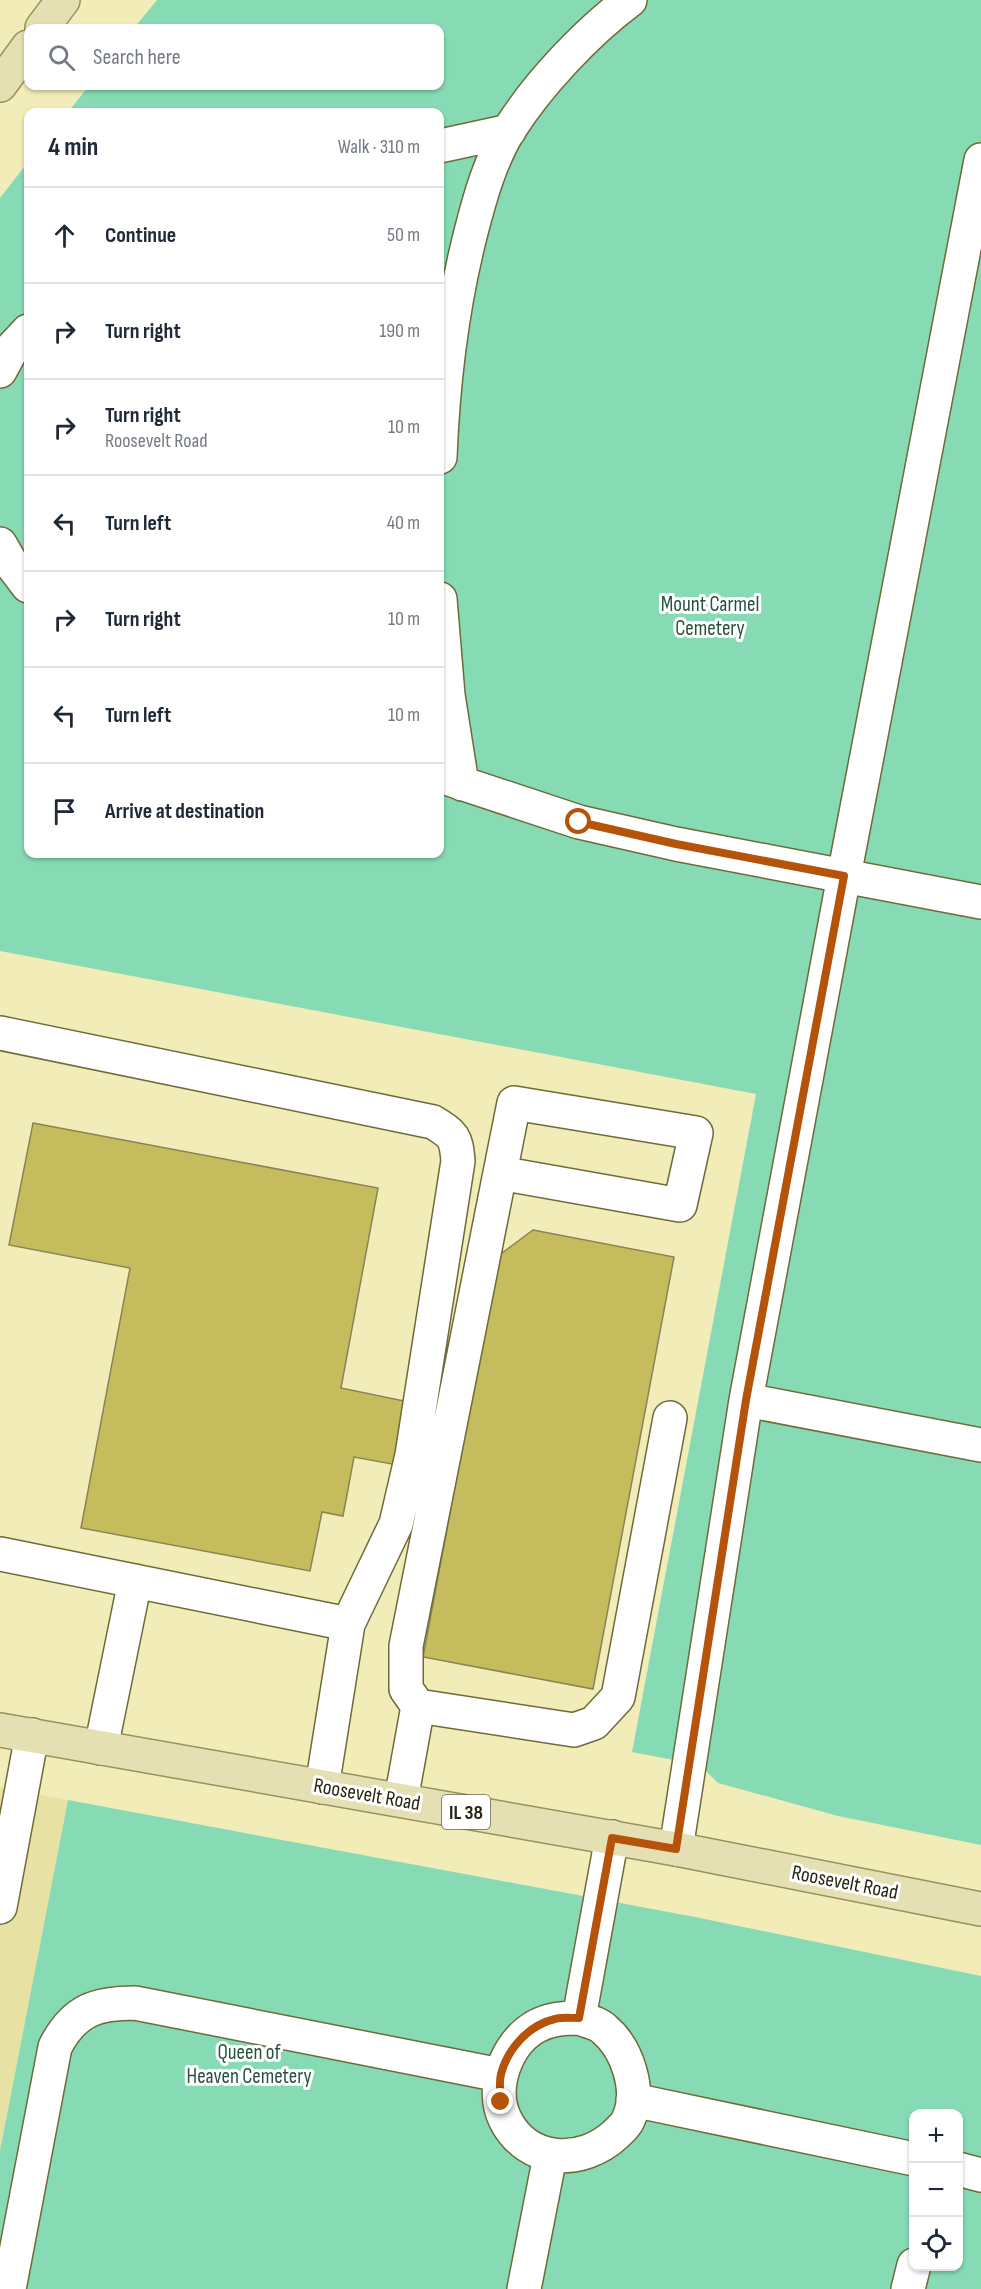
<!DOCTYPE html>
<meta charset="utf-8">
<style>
:root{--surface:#fff;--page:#f6f6f7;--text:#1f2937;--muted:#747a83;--line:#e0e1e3}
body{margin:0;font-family:"Sofia Sans Condensed",sans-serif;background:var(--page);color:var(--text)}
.controls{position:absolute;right:18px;bottom:18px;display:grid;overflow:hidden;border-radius:12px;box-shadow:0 2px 4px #0004}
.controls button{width:54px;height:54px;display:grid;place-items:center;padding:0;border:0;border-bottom:2px solid var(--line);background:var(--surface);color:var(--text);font:30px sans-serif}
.stop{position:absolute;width:18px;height:18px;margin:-14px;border:4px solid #b45309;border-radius:50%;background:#fff}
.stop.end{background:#b45309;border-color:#fff;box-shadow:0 2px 6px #0008}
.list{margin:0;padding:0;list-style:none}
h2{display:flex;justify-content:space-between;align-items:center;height:78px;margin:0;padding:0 24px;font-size:26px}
h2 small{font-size:20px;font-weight:400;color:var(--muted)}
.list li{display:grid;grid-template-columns:39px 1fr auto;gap:18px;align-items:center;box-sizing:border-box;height:96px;padding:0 24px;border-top:2px solid var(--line)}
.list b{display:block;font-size:22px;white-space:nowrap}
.list p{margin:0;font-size:20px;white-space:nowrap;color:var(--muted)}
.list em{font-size:20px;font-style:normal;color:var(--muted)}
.icon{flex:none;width:33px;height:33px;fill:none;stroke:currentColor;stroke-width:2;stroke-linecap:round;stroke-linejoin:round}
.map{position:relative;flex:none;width:981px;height:2289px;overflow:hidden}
.search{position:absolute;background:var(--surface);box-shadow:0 2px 4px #0004;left:24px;top:24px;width:420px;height:66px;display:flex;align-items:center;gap:15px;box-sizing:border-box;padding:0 21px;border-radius:12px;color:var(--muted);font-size:22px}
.panel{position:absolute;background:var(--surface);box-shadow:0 2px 4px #0004;left:24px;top:108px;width:420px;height:750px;border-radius:12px}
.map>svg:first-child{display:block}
.built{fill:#e7e1a4}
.green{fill:#86dbb5;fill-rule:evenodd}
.building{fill:#c5bc5d;stroke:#898453;stroke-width:1.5}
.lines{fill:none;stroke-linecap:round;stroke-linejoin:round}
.minor-casing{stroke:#6e6a39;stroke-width:36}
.major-casing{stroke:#97925a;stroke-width:36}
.minor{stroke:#fff;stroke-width:33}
.major{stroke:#e5e0b3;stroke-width:33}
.route{stroke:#b45309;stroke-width:8}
.labels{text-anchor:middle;stroke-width:6;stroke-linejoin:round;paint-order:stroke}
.shield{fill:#fff;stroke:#686758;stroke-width:1.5}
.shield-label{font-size:20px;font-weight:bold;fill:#282611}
.park-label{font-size:21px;fill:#25513e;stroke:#fff}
.street-label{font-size:21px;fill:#282611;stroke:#fff}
</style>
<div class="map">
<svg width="981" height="2289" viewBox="0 0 981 2289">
<rect width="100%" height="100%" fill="#f2edb8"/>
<path class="built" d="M0 1787 68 1800 0 2151Z"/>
<path class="green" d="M157 0H981V1845L838 1816 718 1783 700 1765 632 1752 756 1094 0 951V198L28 162V854H440V112H68L89 86H440V28H134Z
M68 1800 690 1916 981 1976V2289H0V2151ZM914 2114H958V2266H914Z"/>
<path class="building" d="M33 1123 378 1188 341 1388 409 1402 397 1465 354 1457 343 1516 322 1512 310 1571 81 1528 130 1268 9 1245Z
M533 1230 674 1257 593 1689 423 1657 498 1256Z"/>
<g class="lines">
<defs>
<path id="minor" d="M440 146 509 131
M981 160 844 876 746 1400 981 1445
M0 371 13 347 28 331
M440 457C443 381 452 306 471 232 480 197 490 161 509 130 538 84 586 33 630 0
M0 544 12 565 28 586
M440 599 448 695 462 784
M440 776 579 822 676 844 981 902
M0 1033 433 1122C454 1135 456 1137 458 1161L412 1455 396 1524 348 1624 0 1554
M418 1706 574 1730 594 1723 618 1697 670 1418
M101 1748 135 1581
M322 1787 348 1624
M401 1800 418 1706 406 1689V1646L500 1173 514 1103 696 1133 680 1205 500 1173
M676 1849 746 1400
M0 1907 32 1735
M579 2018C587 2021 598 2023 604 2029 627 2048 642 2091 628 2120 626 2125 620 2130 616 2134 582 2166 527 2164 505 2119 490 2088 506 2044 535 2027 549 2019 563 2018 579 2018Z
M579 2018 612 1837
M633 2100 914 2159
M958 2169 981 2175
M9 2289 55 2047C74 2010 96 2003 135 2003L500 2075
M524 2289 550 2156
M908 2289 914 2265"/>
<path id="major" d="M42 28 63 0
M0 85 28 47
M0 1730 676 1849 981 1909"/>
</defs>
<use href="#minor" class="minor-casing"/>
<use href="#major" class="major-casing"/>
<use href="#minor" class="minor"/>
<use href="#major" class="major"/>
</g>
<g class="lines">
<path class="route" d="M501 2102C500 2093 499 2082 501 2074 508 2048 529 2025 555 2019 562 2017 571 2018 579 2018L612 1838 676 1849 746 1400 844 876 676 844 579 822"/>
</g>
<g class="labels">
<rect class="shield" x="442" y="1795" width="48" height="34" rx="4.5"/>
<g class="shield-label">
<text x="466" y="1819">IL 38</text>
</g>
<g class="park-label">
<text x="710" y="611">Mount Carmel<tspan x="710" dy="24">Cemetery</tspan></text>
<text x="249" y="2059">Queen of<tspan x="249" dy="24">Heaven Cemetery</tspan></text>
</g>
<g class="street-label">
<text transform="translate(367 1794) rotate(10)" y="7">Roosevelt Road</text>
<text transform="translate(845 1882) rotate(11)" y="7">Roosevelt Road</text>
</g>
</g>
</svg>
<div class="controls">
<button>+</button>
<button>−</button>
<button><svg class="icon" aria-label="locate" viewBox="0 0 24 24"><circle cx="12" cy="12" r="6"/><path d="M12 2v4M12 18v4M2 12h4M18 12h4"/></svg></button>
</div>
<div class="stop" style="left:579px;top:822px"></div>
<div class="stop end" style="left:501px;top:2102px"></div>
<div class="search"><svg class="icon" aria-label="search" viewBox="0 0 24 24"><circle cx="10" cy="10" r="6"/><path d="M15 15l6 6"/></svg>Search here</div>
<section class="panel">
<h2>4 min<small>Walk · 310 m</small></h2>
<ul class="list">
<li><svg class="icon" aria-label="ahead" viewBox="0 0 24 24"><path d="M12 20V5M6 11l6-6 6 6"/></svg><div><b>Continue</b></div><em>50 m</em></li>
<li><svg class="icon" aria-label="right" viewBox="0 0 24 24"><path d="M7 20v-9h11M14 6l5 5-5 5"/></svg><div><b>Turn right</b></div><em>190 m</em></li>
<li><svg class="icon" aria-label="right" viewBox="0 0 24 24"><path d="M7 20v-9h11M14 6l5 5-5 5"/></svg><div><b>Turn right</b><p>Roosevelt Road</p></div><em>10 m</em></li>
<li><svg class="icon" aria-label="left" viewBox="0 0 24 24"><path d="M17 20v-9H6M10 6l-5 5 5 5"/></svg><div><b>Turn left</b></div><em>40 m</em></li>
<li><svg class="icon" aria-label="right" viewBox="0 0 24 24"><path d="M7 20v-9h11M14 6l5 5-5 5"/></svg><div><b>Turn right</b></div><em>10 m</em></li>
<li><svg class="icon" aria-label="left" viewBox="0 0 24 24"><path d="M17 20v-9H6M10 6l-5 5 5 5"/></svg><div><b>Turn left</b></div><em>10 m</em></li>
<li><svg class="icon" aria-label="arrive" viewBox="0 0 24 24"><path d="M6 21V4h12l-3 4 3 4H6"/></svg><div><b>Arrive at destination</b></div></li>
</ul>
</section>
</div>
